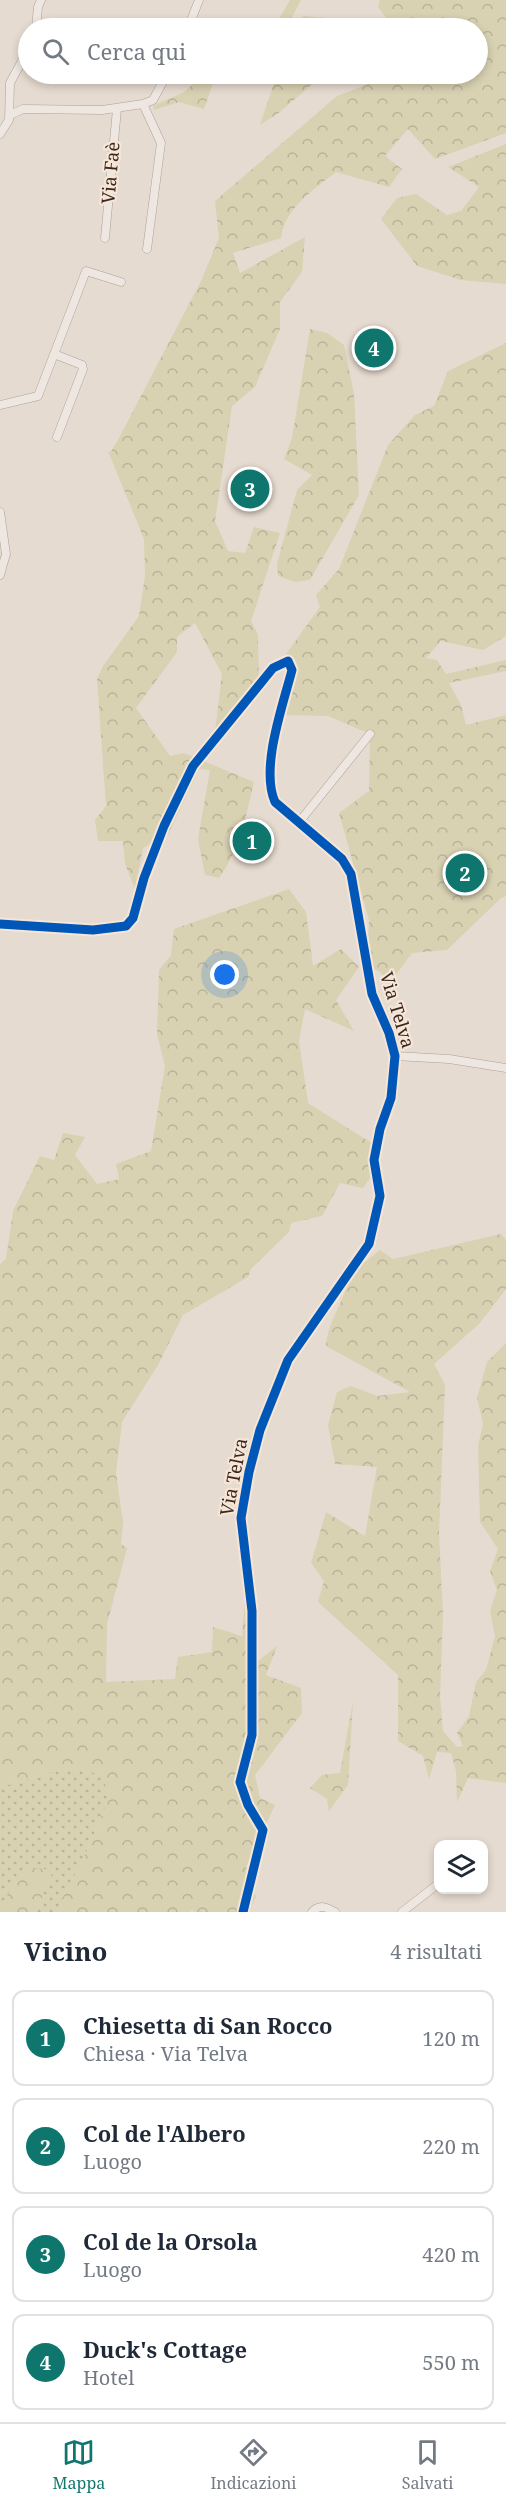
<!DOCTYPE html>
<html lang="it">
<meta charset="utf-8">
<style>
:root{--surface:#fff;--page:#f6f6f7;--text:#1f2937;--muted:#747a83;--line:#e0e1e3;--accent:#0f766e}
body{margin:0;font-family:"Noto Serif",serif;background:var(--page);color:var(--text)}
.controls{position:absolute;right:18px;bottom:18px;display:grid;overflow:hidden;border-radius:12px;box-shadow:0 3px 9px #0003}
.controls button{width:54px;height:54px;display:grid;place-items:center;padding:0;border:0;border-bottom:2px solid var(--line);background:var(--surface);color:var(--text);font:30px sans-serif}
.you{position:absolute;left:225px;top:975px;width:21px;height:21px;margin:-15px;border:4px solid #fff;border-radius:50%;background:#1a73e8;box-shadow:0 0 0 9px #1a73e833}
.badge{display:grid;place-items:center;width:39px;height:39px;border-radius:50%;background:var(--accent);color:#fff;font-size:20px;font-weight:700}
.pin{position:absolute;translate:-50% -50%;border:3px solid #fff;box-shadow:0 2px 6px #0006}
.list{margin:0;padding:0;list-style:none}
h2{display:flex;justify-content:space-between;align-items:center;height:78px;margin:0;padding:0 24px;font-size:26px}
h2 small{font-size:20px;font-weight:400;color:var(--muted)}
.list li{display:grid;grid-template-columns:39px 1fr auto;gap:18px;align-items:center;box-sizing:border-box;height:96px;margin:0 12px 12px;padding:0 12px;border:2px solid var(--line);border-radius:12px}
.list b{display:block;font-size:22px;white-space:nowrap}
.list p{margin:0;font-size:20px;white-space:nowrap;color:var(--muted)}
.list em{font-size:20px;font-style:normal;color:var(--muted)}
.icon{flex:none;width:33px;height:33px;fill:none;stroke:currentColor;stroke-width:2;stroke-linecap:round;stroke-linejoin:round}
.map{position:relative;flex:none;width:506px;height:1912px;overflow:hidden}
.search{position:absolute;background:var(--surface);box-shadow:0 3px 9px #0003;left:18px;right:18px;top:18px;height:66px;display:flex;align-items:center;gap:15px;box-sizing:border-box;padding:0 21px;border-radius:33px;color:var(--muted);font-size:22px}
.sheet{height:510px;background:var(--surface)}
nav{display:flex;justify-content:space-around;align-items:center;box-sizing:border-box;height:84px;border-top:2px solid var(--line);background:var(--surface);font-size:16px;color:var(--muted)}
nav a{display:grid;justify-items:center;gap:3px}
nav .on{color:var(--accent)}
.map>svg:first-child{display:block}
.grass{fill:url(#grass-dots)}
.forest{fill:url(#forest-crowns)}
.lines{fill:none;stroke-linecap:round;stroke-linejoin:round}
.minor-casing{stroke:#aca198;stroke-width:9}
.minor{stroke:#eee7e1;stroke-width:8}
.cycleway-casing{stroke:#f6e6d7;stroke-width:13}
.cycleway{stroke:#0057b8;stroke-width:9}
.labels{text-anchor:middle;stroke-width:4.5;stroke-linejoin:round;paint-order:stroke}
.street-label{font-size:18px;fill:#3b2720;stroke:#f6e6d7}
</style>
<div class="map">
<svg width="506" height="1912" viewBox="0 0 506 1912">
<defs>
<pattern id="grass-dots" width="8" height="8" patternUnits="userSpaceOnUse" patternTransform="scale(1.5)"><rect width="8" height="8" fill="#d8d1b2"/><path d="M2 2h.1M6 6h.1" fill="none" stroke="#bab399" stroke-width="1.8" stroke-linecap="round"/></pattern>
<pattern id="forest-crowns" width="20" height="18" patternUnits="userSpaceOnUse" patternTransform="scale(1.5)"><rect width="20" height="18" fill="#d8d1b2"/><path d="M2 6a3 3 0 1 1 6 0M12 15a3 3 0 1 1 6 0" fill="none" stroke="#bab399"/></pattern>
</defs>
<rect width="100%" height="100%" fill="#e6dbd0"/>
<path class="grass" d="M69 1768 101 1774 110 1796 83 1860 63 1897 60 1912H36L53 1870 24 1868 0 1908V1787Z"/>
<path class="forest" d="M290 0H301L288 25 304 16 383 23 387 19 378 7 380 0H506V133L435 159 408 129 385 156 402 169 389 187 336 172C313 190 285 208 281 238L233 253 240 273 305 237 302 272 280 302V329L255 387 232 406 215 521 228 551 245 553 254 527 280 533 251 621 258 635 259 685 214 740 222 674 195 623 177 637V652L136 708 170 756 184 753 254 782C246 816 240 849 219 878L205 875 198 839 210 770 199 769 168 835 143 848 135 889 125 864 123 841H98L95 820 106 806 97 679 103 666 139 616 145 576 144 539 108 451 110 453 118 440 201 281 219 238 215 201 337 96 394 74H478V28H277L275 26Z
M204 74H223L213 83 204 109 179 102 154 110 153 106 184 92Z
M277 74H324L280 112 260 125Z
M506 144V284L461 280 417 266 381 219 397 198 416 194 447 215 461 211 479 187 448 167Z
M310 329 327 333 344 345 354 394 359 495 310 580 295 582 278 576 277 564 297 490 312 475 284 459 292 438Z
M506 343V636L483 650 441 641 426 658 437 660 446 674 506 660V671L449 683 461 705 466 725 506 715V896L501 898 447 950 412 953 390 983 379 971 367 967 369 920 339 813 369 791 370 734 328 716 286 715 295 672 286 654 320 607 316 595 339 569 388 445 415 415 434 406 448 371Z
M289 889 306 912 313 966 341 949 359 967 336 1000 354 1031 305 1009 299 1041 308 1103 373 1144 372 1175 363 1188 340 1183 322 1216 291 1223 289 1232 251 1269 248 1277 183 1315 158 1365 122 1422 116 1473 123 1523 121 1544 127 1548 107 1624 106 1682 175 1679 178 1657 212 1652 213 1627 242 1636 245 1600 248 1669 277 1646 266 1675 301 1688 302 1713 255 1775 260 1798 275 1805 246 1867 256 1897 248 1912H194L192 1910 190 1912H60L63 1897 83 1860 110 1796 101 1774 69 1768 0 1787V1264L6 1259 13 1211 40 1156 54 1160 63 1133 85 1137 75 1155 97 1184 119 1179 116 1164 151 1151 165 1066 157 1034 159 970 171 955 174 929Z
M501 1234 506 1240V1289L479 1324 434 1364 445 1385 439 1534 443 1615 440 1697 443 1731 457 1747 463 1746 457 1733 469 1716 476 1682 486 1670 495 1636 490 1611 497 1590 490 1571 498 1549 480 1522 478 1446 483 1424 477 1398 487 1362 506 1343V1783L468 1778 457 1802 456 1771 451 1753 437 1752 429 1779 423 1756 398 1741V1675L318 1602 324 1581 311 1563 326 1512 365 1536 377 1467 335 1464 328 1425 337 1392 351 1386 377 1396 410 1392 326 1346C328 1320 346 1299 350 1274L380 1250 393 1259Z
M353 1701 348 1785 329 1811 327 1799 310 1788 322 1775 340 1773Z
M24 1867 53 1870 36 1912H0V1907Z"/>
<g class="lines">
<defs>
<path id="minor" d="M36 28 38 7 41 0
M188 28 199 0
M143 104 161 143 147 249
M10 115 23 109 102 110 143 104 153 100 167 74
M0 134 9 120 10 83 28 50
M105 238 117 109
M54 354 82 365 83 369 57 437
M0 405 38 396 86 271 121 282
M0 512 6 554 0 575
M300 821 370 734
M0 924 93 930 126 926 133 918 144 878 164 826 193 766 273 668 288 661 292 670C283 705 260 768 275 802L342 859 351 874 372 994 389 1033 395 1056 391 1098 380 1129 374 1160 380 1196 369 1244 288 1360 260 1430 249 1472 241 1518 252 1611V1735L240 1782 248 1805 263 1830 243 1912
M395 1056 449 1059 506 1068
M312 1912C320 1904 326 1907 335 1912
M402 1912 438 1884"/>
</defs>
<use href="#minor" class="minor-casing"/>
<use href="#minor" class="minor"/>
<defs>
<path id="cycleway" d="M0 924 93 930 126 926 133 918 144 878 164 826 193 766 273 668 288 661 292 670C283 705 260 768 275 802L342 859 351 874 372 994 389 1033 395 1056 391 1098 380 1129 374 1160 380 1196 369 1244 288 1360 260 1430 249 1472 241 1518 252 1611V1735L240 1782 248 1805 263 1830 243 1912"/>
</defs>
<use href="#cycleway" class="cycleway-casing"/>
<use href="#cycleway" class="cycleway"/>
</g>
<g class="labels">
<g class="street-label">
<text transform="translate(111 173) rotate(-85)" y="6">Via Faè</text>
<text transform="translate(397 1010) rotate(73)" y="6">Via Telva</text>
<text transform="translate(234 1477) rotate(-79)" y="6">Via Telva</text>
</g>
</g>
</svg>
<div class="controls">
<button><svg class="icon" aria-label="layers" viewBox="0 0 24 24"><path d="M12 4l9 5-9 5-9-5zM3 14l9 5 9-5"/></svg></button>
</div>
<div class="you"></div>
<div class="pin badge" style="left:252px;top:841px">1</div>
<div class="pin badge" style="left:465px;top:873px">2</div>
<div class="pin badge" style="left:250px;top:489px">3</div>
<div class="pin badge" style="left:374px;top:348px">4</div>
<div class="search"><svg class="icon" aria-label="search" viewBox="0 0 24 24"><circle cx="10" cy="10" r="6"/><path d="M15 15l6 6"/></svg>Cerca qui</div>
</div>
<section class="sheet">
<h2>Vicino<small>4 risultati</small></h2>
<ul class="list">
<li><span class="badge">1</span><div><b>Chiesetta di San Rocco</b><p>Chiesa · Via Telva</p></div><em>120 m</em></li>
<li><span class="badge">2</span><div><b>Col de l'Albero</b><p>Luogo</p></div><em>220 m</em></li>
<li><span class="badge">3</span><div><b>Col de la Orsola</b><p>Luogo</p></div><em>420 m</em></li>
<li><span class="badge">4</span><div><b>Duck's Cottage</b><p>Hotel</p></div><em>550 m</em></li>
</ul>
</section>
<nav>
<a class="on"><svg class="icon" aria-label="map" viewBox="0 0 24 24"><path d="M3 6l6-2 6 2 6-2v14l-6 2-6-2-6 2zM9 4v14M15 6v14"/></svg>Mappa</a>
<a><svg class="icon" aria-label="directions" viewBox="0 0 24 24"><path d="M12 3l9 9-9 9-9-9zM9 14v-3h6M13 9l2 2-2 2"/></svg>Indicazioni</a>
<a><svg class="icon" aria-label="saved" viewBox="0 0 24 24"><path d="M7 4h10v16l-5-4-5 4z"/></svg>Salvati</a>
</nav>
